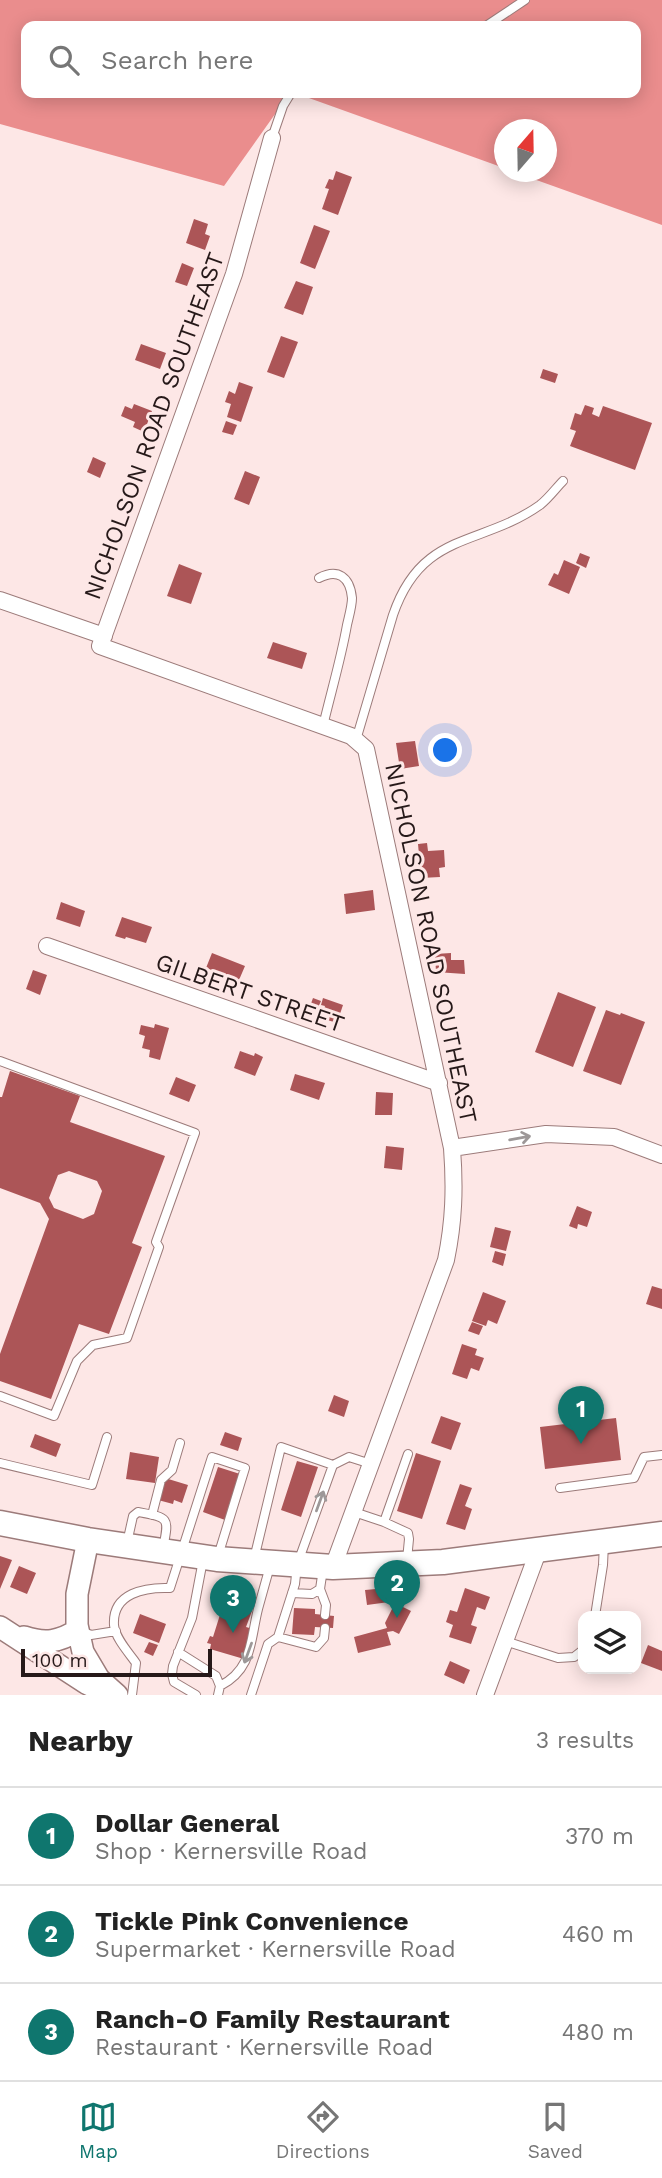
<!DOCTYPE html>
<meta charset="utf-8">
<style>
:root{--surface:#fff;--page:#f2f2f2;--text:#222;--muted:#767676;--line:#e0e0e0;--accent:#0f766e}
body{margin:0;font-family:"Work Sans",sans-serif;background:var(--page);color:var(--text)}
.controls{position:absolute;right:21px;bottom:21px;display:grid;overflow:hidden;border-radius:14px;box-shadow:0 4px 18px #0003}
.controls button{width:63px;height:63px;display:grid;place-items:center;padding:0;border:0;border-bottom:2px solid var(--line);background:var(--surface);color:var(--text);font:35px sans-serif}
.compass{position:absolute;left:494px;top:119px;width:63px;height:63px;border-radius:50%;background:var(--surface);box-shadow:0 4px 18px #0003;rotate:20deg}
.scale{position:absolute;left:21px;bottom:18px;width:191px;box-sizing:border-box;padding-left:7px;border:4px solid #261919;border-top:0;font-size:19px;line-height:24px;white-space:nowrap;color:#261919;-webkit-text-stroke:5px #fde7e6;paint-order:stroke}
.you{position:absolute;left:446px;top:751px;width:24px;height:24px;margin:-18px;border:5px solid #fff;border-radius:50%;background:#1a73e8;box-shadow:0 0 0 10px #1a73e833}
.badge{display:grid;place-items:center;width:46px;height:46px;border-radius:50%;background:var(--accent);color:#fff;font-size:23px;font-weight:700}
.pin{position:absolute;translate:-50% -58px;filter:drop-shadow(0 2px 4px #0008)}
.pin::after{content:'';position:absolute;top:37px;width:24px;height:21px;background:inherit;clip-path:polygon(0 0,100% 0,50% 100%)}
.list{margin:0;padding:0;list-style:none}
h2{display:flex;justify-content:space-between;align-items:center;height:91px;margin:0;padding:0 28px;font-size:30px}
h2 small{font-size:23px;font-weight:400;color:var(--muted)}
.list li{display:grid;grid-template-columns:46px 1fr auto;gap:21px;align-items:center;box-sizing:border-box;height:98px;padding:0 28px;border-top:2px solid var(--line)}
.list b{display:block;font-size:26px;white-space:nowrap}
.list p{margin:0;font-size:23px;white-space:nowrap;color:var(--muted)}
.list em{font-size:23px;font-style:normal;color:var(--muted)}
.icon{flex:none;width:38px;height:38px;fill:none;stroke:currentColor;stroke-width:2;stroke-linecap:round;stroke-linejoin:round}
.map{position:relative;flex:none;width:662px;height:1695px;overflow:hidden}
.search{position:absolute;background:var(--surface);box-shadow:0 4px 18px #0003;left:21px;right:21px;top:21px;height:77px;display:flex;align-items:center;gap:18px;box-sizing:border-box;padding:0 24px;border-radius:14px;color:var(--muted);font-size:26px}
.sheet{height:385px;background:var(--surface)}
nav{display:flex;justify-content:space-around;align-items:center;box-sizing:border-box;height:98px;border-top:2px solid var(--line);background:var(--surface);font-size:19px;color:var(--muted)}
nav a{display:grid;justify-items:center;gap:4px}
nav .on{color:var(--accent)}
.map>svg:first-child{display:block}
.forest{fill:#ea8d8d}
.building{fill:#ac5557;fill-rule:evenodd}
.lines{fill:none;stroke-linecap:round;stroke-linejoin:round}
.lane-casing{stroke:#9c7b7a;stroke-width:10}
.street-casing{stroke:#9c7b7a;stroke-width:18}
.secondary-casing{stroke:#9c7b7a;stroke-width:24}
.primary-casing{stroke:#9c7b7a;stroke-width:27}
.lane{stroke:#fff;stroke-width:8}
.street{stroke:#fff;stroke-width:16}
.secondary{stroke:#fff;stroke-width:21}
.primary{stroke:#fff;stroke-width:24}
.oneway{stroke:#9d9898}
.labels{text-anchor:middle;stroke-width:6;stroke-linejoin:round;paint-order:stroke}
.street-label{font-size:24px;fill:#261919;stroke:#fde7e6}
</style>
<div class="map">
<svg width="662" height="1695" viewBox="0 0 662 1695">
<rect width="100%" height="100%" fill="#fde7e6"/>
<path class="forest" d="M0 0H662V225L514 172H546V130H504V168L295 93H636V26H26V93H290L224 186 0 124Z"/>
<path class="building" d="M336 171 352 177 338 215 322 209 329 189 325 188 329 179 333 180Z
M194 219 208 224 205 234 210 236 205 250 186 243Z
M314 225 330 231 315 269 300 263Z
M182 263 194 268 187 286 175 282Z
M296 281 313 287 303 315 284 308Z
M281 336 298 342 284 378 267 372Z
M141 344 166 353 160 369 135 360Z
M543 369 558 374 555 383 540 378Z
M239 382 253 387 241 422 227 417 231 404 225 402 229 391 235 394Z
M134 404 152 411 144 432 133 427 135 422 121 416 125 406 132 409Z
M585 405 594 408 592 414 599 417 603 406 652 423 635 470 570 446 576 431 570 429 575 413 581 415Z
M226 421 237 425 233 435 222 432Z
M93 457 106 463 100 478 87 472Z
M245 471 260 477 249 505 234 499Z
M580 553 590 557 586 568 576 563Z
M564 560 580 567 569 594 548 585 554 573 558 575Z
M179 564 202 573 191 604 167 596Z
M273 642 307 653 302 669 267 658Z
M415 741 419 766 400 769 396 743Z
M427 843 428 851 444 850 445 867 439 868 440 877 421 878 418 844Z
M373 890 375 910 346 914 344 894Z
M61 902 85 911 80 927 56 919Z
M122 917 152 927 146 943 126 937 125 939 115 936Z
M212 953 245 966 239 980 206 968Z
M451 953V960H464L465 974 436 972 435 954Z
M33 970 47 975 40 995 26 989Z
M558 992 596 1007 573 1067 535 1052Z
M313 998 321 1001 316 1012 309 1009Z
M323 998 343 1005 337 1023 321 1018 325 1006 321 1005Z
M606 1010 620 1015 621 1013 645 1022 621 1085 583 1071Z
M155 1024 169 1028 160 1060 149 1057 150 1050 142 1048 145 1036 139 1034 141 1025 154 1028Z
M240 1051 254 1056 255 1053 263 1057 255 1076 234 1068Z
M10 1071 80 1096 70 1122 165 1156 132 1243 142 1247 109 1334 79 1324 51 1399 0 1381V1354L49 1219 40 1203 0 1188V1097H2ZM69 1171 97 1181 102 1191 94 1214 83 1219 54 1208 49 1198 58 1175Z
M295 1074 325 1083 319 1100 290 1090Z
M176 1077 196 1085 189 1102 169 1094Z
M376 1092 393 1093 392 1115H375Z
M386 1146 404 1148 402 1170 384 1168Z
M577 1206 592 1212 587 1227 578 1224 577 1229 569 1226Z
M495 1227 511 1231 506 1251 490 1247Z
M495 1251 506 1254 503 1266 492 1262Z
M652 1286 662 1289V1309L646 1304Z
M483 1292 506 1301 497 1324 488 1320 486 1326 472 1321Z
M472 1322 483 1326 479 1335 468 1331Z
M462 1344 477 1349 475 1355 484 1358 479 1371 471 1368 467 1379 452 1374Z
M334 1395 349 1401 344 1417 328 1411Z
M441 1416 461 1423 451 1450 431 1443Z
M616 1418 621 1460 545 1469 540 1427Z
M225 1432 242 1438 238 1451 220 1445Z
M35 1434 61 1444 56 1457 30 1447Z
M130 1452 159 1457 155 1483 126 1479Z
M416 1453 441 1461 422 1519 397 1511Z
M297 1461 318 1467 301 1517 281 1510Z
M218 1467 240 1474 225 1520 203 1512Z
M165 1478 188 1485 182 1503 174 1500 173 1504 158 1500Z
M460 1484 472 1488 465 1506 472 1509 465 1530 446 1524Z
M0 1556 12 1560 0 1589Z
M19 1566 36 1573 27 1594 10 1587Z
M387 1588 389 1602 367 1605 365 1590Z
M465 1588 490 1597 485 1610 477 1607 471 1625 477 1627 471 1644 449 1637 453 1625 446 1622 450 1610 457 1612Z
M224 1602 252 1611 246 1627 253 1629 244 1659 210 1649 211 1644 207 1643 210 1636 213 1637Z
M395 1603 411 1611 399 1634 393 1631 387 1632 391 1645 358 1653 354 1637 387 1628 385 1623Z
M294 1608 315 1609V1614L334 1616 333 1628 315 1627 314 1635 292 1634Z
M140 1614 166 1624 159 1643 133 1633Z
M149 1642 158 1645 153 1656 144 1652Z
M648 1645 662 1651V1671L641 1663Z
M450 1661 470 1670 464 1684 444 1675Z"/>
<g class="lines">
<defs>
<path id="lane" d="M486 26 525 0
M272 138 283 106 291 93
M319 578C338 568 350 577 352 598 352 606 349 616 347 625 341 659 331 692 323 726
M356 740 393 615C422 530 481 547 540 505 549 498 556 488 563 481
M0 1061 195 1133 156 1242 159 1247 127 1338 93 1345 77 1361 54 1416 0 1396
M0 1463 92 1485 107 1437
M333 1465 349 1457 371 1464
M560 1488 634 1478 644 1457 662 1455
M354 1512 384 1522 408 1533 409 1539 407 1560
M152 1515 161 1480 172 1470 180 1443
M384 1522 408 1454
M127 1543 133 1516 138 1512C170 1518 169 1517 163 1549
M320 1589 326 1605 325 1615
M292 1593 312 1594 320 1589 323 1569
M595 1616 603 1565 604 1543
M81 1631 91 1635 116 1631
M278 1637 316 1647 324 1638 325 1628
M505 1641 558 1658 574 1657 583 1650
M178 1652 216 1676 220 1686 218 1695
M220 1686C253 1669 250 1641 258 1609 262 1595 266 1580 270 1566
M132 1695 136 1663C129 1653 115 1638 114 1625 112 1593 145 1587 170 1588L212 1457 245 1468 218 1556
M196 1695 174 1682 172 1674 173 1666 192 1618 203 1560
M251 1695 268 1644 278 1637 295 1584 297 1565 333 1465 281 1447 254 1559"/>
<path id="street" d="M272 138 234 274 100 646 351 736 366 749 452 1148C455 1188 454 1221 446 1260L333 1567
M0 600 104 636
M47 946 439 1083
M452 1148 546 1134 614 1137 662 1155
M485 1695 539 1549"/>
<path id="secondary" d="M88 1540 77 1594V1625L83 1652 99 1679 117 1695
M0 1627 86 1683 108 1694
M24 1637C45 1644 59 1642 78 1630"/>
<path id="primary" d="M0 1523 88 1540 217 1559 333 1567 443 1562 662 1534"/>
</defs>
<use href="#lane" class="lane-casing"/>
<use href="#street" class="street-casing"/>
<use href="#secondary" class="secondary-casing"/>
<use href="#primary" class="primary-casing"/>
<use href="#lane" class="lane"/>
<use href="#street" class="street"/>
<use href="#secondary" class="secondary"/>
<use href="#primary" class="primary"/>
</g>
<defs><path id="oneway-shaft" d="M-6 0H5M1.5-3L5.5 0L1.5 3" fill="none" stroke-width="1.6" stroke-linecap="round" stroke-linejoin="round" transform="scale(1.75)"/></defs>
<g class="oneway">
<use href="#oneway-shaft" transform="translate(520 1138) rotate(-10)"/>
<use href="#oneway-shaft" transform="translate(320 1501) rotate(-70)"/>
<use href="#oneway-shaft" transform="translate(248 1653) rotate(110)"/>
</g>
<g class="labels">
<g class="street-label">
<text transform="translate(154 426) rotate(-70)" y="8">NICHOLSON ROAD SOUTHEAST</text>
<text transform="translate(431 943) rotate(78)" y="8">NICHOLSON ROAD SOUTHEAST</text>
<text transform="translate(250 993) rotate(19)" y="8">GILBERT STREET</text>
</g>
</g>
</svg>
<div class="controls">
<button><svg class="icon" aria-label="layers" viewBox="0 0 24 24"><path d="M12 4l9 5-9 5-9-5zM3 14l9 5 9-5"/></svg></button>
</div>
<svg class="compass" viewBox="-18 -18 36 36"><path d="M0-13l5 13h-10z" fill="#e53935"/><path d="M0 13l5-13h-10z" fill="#767676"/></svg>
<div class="scale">100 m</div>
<div class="you"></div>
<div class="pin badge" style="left:581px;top:1444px">1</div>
<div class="pin badge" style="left:397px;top:1618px">2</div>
<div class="pin badge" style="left:233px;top:1633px">3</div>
<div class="search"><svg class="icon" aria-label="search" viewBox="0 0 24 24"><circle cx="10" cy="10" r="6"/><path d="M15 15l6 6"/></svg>Search here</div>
</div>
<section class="sheet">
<h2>Nearby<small>3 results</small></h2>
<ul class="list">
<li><span class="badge">1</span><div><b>Dollar General</b><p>Shop · Kernersville Road</p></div><em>370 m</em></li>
<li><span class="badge">2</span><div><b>Tickle Pink Convenience</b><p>Supermarket · Kernersville Road</p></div><em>460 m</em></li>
<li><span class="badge">3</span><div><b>Ranch-O Family Restaurant</b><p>Restaurant · Kernersville Road</p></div><em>480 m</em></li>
</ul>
</section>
<nav>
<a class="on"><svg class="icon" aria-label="map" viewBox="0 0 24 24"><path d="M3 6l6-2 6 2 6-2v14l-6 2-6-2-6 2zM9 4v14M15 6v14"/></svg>Map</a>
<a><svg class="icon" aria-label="directions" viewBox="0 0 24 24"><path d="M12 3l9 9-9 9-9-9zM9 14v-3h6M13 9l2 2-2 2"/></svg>Directions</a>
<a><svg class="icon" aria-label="saved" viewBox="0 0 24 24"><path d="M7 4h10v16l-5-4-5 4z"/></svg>Saved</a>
</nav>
